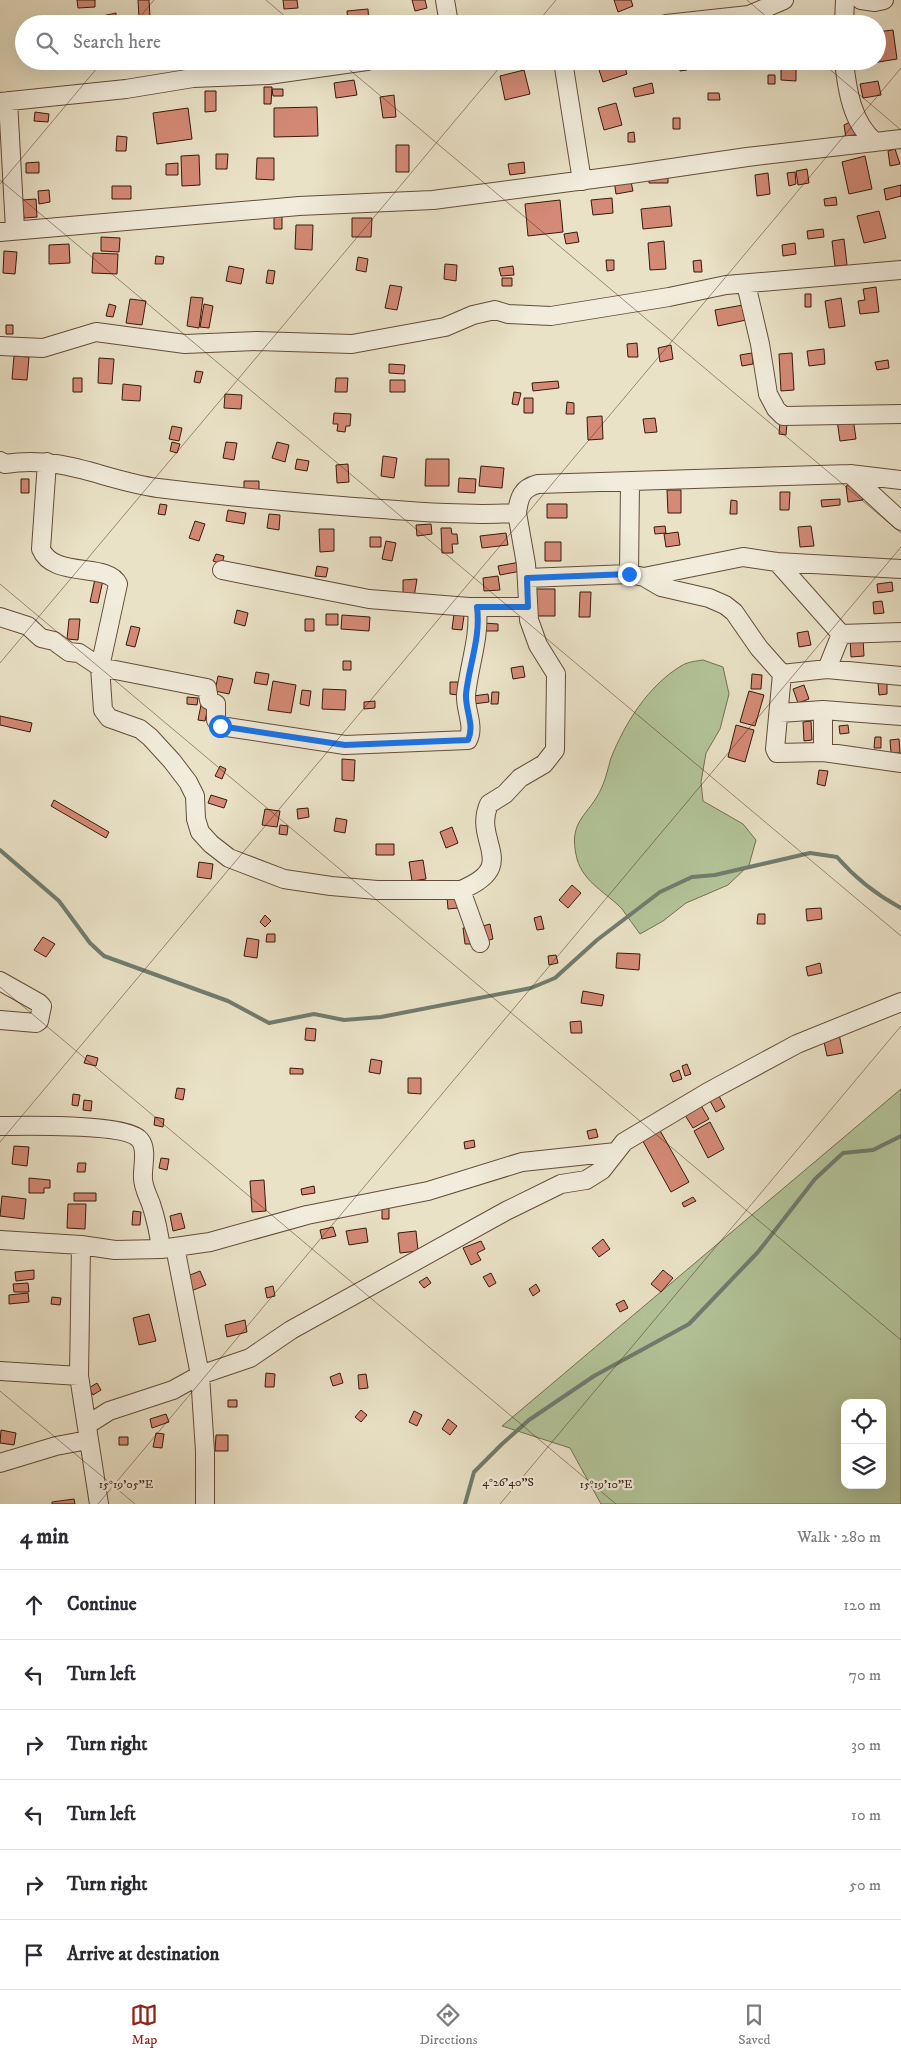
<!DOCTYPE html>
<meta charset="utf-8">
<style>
:root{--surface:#fff;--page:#f7f7f7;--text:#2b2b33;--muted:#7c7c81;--line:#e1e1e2;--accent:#8f2418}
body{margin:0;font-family:"IM FELL DW Pica",serif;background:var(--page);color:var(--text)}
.controls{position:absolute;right:15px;bottom:15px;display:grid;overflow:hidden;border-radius:10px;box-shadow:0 5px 20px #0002}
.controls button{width:45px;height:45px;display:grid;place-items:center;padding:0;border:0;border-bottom:1px solid var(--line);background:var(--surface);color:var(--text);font:25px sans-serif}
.stop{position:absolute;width:15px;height:15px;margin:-11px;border:4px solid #1a73e8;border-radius:50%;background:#fff}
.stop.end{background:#1a73e8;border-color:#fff;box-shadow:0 1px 5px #0008}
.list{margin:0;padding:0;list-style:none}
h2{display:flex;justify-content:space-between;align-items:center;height:65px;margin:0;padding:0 20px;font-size:21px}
h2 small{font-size:16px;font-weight:400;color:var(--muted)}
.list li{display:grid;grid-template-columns:32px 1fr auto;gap:15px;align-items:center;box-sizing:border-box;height:70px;padding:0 20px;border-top:1px solid var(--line)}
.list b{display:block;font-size:19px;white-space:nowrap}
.list em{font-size:16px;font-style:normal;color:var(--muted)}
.icon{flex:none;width:28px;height:28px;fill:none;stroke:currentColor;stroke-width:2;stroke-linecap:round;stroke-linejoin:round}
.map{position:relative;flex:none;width:901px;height:1504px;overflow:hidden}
.search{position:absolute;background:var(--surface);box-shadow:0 5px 20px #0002;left:15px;right:15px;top:15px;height:55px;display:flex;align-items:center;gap:12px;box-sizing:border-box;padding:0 18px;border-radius:28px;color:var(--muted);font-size:19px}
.sheet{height:485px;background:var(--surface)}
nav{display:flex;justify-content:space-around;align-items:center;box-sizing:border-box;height:70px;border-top:1px solid var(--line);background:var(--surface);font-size:14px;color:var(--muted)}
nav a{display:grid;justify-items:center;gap:2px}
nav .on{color:var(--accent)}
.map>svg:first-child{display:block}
.green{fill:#b3c499;stroke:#756f52;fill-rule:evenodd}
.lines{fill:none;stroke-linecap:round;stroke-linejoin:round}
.stream{stroke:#717c6f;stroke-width:4}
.building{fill:#d48a76;stroke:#371a0b}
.minor-casing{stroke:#644c3a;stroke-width:20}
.minor{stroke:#f1ecdb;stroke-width:18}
.route{stroke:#1a73e8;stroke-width:6}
.ticks{fill:none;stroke:#371a0b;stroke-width:1;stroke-opacity:0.45}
.ticks-label{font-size:12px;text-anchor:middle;fill:#371a0b;stroke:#f1ecdb;stroke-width:4.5;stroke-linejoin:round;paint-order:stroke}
</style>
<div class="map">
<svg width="901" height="1504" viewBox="0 0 901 1504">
<rect width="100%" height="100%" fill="#eae2c7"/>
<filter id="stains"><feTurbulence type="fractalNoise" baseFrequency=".004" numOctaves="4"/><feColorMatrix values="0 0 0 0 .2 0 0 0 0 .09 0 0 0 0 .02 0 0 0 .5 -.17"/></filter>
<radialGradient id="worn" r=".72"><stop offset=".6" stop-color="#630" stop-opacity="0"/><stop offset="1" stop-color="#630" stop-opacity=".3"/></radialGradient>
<path class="green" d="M703 660 723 667 729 694 720 729 706 753 701 782 703 801 743 824 756 840 749 865 728 885 686 903 663 921 640 934C634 926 628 917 622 909 607 893 584 883 577 859 567 819 589 817 602 787 606 778 608 768 611 758 625 723 648 686 681 666 687 662 696 661 703 660Z
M901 1089V1504H601L570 1448 502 1426ZM845 1403H882V1485H845Z"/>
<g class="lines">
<path class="stream" d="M0 850 59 901 90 943 104 956 228 1001 269 1023 314 1014 344 1020 381 1017 531 988 555 978 597 940 660 892 692 877 715 875 810 853 837 857C856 879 875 894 901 908
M465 1504 474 1472 502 1444 529 1420 594 1376 689 1324 758 1252 815 1179 843 1153 873 1150 901 1136"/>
</g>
<path class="building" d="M77 0H95V7L78 8Z
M138 0H149L150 17 139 18Z
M283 0H297L298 8 284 9Z
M412 0H425L427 8 415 11Z
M614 0H631L633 6 618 12Z
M368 9 369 24H348L347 11Z
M116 13V18L103 21 102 16Z
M212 16V24H202L201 17Z
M893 30 897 59 866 64V61H877V32Z
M158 61H175V68H158Z
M596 61H623L627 74 603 82Z
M728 61H757V65L729 69Z
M687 62V70L680 71 679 63Z
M781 68H796V81L781 80Z
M524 70 530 94 505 100 500 76Z
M768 75H775V84H768Z
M354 80 357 95 336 98 334 83Z
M878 81 881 95 863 98 860 84Z
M652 83 654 93 635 97 633 88Z
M264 87H272L271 104H264Z
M272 89H283V96H273Z
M205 91H216V111L205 112Z
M708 93H719L720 100H708Z
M394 95 396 117 383 118 380 97Z
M616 103 622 125 604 130 598 108Z
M317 107 318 136 274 137V108Z
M188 108 192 139 157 144 153 113Z
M35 112 49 114 48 122 34 121Z
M673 118H680V129H673Z
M852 121 856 136 846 138 844 125Z
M634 132 635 142H628V133Z
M117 136 127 137 126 151H116Z
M396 145H409V172H396Z
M895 149 900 164 890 166 888 151Z
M216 154H228L227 169H216Z
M199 155 200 185 182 186 181 156Z
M865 156 872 189 849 194 842 162Z
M257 158H274V180L256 179Z
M39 162V173H26V163Z
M524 162 525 173 510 175 508 164Z
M178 163V175H166V164Z
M807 169 809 183 798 185 796 171Z
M795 172 796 184 789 186 787 173Z
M649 173H668V183H649Z
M768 173 770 194 757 196 755 175Z
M630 177 633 191 616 194 614 180Z
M901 185V196L886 200 884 189Z
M112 186H131V199H112Z
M49 190 50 202 39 204 38 191Z
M836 197 837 205 825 206 824 199Z
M612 198 613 213 593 215 591 200Z
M36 199 37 217 24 218 22 200Z
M560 200 563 232 528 236 525 204Z
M670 206 672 226 643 229 641 209Z
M879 211 886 238 864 243 857 216Z
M274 216H282V229H274Z
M352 218H372L371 237H352Z
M296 225H313L312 250 295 249Z
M823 229 824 237 808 239 807 231Z
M577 232 579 242 566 244 564 234Z
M101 237 120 238 119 252 101 251Z
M844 239 847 265 835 266 832 241Z
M664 241 666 269 650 270 648 243Z
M795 243 796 254 783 256 782 245Z
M69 244 70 263 49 264V245Z
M4 251 17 252 15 274 3 273Z
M93 253 118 254 117 274 92 273Z
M156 256 164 257 163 264H155Z
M358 257 368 259 366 272 356 270Z
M606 260H614V270L607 271Z
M701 260 702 272H694L693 261Z
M445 264 457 265 456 281 444 279Z
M229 266 244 269 241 284 226 281Z
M513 266 514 275 501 276 499 268Z
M268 270 275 271 273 284 266 283Z
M502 278H512V286H502Z
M390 285 402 287 397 310 385 308Z
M876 287 879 312 860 314 858 301 865 300 863 289Z
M805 294H811V307H805Z
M191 297 203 298 199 328 187 326Z
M841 298 845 326 829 328 825 301Z
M130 299 146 301 142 325 126 323Z
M109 304 116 306 113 317 106 316Z
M204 304 213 306 209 328 200 327Z
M743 305 746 320 718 326 715 310Z
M6 325H13V334H6Z
M637 343 638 357H628L627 344Z
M671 345 673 359 660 362 658 348Z
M824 349 825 364 809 366 807 351Z
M752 353 753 364 742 366 740 355Z
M792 353 794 390 781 391 779 354Z
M14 356 29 357 27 380 12 379Z
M99 358 114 359 112 384 98 383Z
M888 360 889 368 877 370 875 362Z
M389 364 405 365 404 374 389 373Z
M196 371 203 372 200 383 194 382Z
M73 378H82V392H73Z
M336 378H348L347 392H335Z
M390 380H405V392H390Z
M558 381 559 388 533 391 532 383Z
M123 384 141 386 140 401 122 400Z
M514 392 521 393 518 405 512 404Z
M225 394 242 395 241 409 224 408Z
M524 398H533V413H524Z
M567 402 574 403V414H566Z
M334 413 351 414 350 426H346L345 432 337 431 338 424H333Z
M602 416 603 439 588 440 587 417Z
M655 418 657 432 645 433 643 419Z
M853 418 856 439 840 441 837 420Z
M780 422 787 423 786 435 779 434Z
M172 426 182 428 179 441 169 439Z
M172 442 180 444 177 453 170 451Z
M226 442 237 443 234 460 223 458Z
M277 442 289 445 285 462 272 458Z
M383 456 397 458 394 478 381 476Z
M297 459 309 461 307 471 295 469Z
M426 459H449V486H425Z
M348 464 349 482 337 483 336 465Z
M481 466 504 468 502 488 479 486Z
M459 478 476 479 475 493 458 492Z
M21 479H29V493H21Z
M244 481H259V491L244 490Z
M860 484 863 500 848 502 846 486Z
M667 490H681V513H668Z
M780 492H790L789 510H780Z
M840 499V505L822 507 821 500Z
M731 500 737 501V514H730Z
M160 504 167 505 165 515 158 514Z
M547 504H567V518H547Z
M228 510 246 513 244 524 226 521Z
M269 514 280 515 279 530 267 528Z
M195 521 205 524 199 541 189 538Z
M431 524 432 534 417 536 416 525Z
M665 526 666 533 655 534 654 527Z
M811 526 814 546 800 547 798 527Z
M441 528H451L452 534H457L458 544H452L453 553H442Z
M319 529H334V551L320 552Z
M678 532 680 545 666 547 664 534Z
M506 533 508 545 482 548 480 536Z
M370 537H381V547H370Z
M386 541 396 543 392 561 382 559Z
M545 542H561V561H545Z
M216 554 224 556 222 564 213 561Z
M520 562 521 571 500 575 498 566Z
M317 566 328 568 326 577 315 576Z
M498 576 500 590 484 591 483 578Z
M95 579 103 580 98 603 90 602Z
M417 579 414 597H403V580Z
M892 582 893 591 878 593 877 584Z
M535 589H555V616H535Z
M580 592H591L590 617H579Z
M882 601 884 613 874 614 873 602Z
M237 610 248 613 245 626 234 623Z
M326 614H338V625H326Z
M454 614 464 616 462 630 452 629Z
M342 615 370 617 369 631 341 629Z
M69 619H80L78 640 67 639Z
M305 619H314V631H305Z
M484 623 498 624V631H484Z
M131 626 140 628 135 647 126 645Z
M808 631 811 645 799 647 797 633Z
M850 639H863L864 656 851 657Z
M343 661H351V670H343Z
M523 666 525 677 513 679 511 668Z
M256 672 269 674 267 685 254 683Z
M752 674 762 675 761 689H751Z
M218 676 233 679 229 694 215 691Z
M273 681 296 685 291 713 268 710Z
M450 682H458V695L450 694Z
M878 683H887V694L879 695Z
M804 685 809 699 798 703 793 689Z
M323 689 346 690 345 710 322 709Z
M302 690 311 691 309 706 300 704Z
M749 691 764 695 755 726 740 722Z
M492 692H499L498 704H491Z
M488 694 489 702 473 704V696Z
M187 697 198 698 197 705 187 704Z
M202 700 209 702 205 721 198 720Z
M375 701V708L364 709V702Z
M0 716 32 723 30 732 0 725Z
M811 721 812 740 804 741 803 722Z
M736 725 754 730 745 762 728 757Z
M848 725 849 733 840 734 839 726Z
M875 737H881V748H874Z
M899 739 900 753H891L890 740Z
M342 759 355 760 354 781 342 780Z
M220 766 226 769 222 779 215 776Z
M819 770 828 771 825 786 817 784Z
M211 795 227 800 224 808 208 803Z
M54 800 109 832 106 838 51 806Z
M308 808 309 817 298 819 297 809Z
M265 809 280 811 277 827 262 825Z
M336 818 347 820 345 833 334 831Z
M280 825 288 826 287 835 279 834Z
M452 827 458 843 446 848 440 832Z
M376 844H394V855H376Z
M423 860 426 879 412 881 409 862Z
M199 862 213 864 211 879 197 877Z
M572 885 581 893 568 908 559 900Z
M457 896 458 908 448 909 447 897Z
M821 908 822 919 807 921 806 909Z
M758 914H765V924H757Z
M265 915 271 921 265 927 260 922Z
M541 916 544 929 537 930 534 918Z
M490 924 493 939 486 941 483 926Z
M463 928H469L471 944H465Z
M267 934H275V942H266Z
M43 937 55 944 46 957 34 950Z
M247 938 259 940 257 958 244 956Z
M617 953 640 954 639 970 616 968Z
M556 955 558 963 549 965 548 956Z
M820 963 822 973 808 976 806 967Z
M583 991 604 995 602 1006 581 1003Z
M581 1021 582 1033H571L570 1022Z
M306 1028 316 1029 315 1041 305 1040Z
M839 1034 843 1053 827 1056 823 1037Z
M87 1055 98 1058 96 1066 84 1063Z
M371 1059 382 1061 380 1074 369 1072Z
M687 1064 691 1074 685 1076 682 1066Z
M290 1068 303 1069V1074H290Z
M679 1070 682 1079 673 1082 670 1074Z
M408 1078H421V1094L408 1093Z
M177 1088 185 1089 183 1100 175 1098Z
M73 1094 80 1095 78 1106 72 1105Z
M719 1096 725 1107 716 1112 710 1101Z
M84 1100 92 1101 91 1111 83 1110Z
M699 1102 709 1119 693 1128 683 1112Z
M155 1117 164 1119 163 1127 154 1125Z
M710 1122 724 1149 708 1158 694 1131Z
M658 1127 689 1182 671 1192 640 1136Z
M596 1129 598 1137 589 1139 587 1131Z
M474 1140 475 1147 465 1149 464 1142Z
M14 1146 29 1147 27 1166 12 1164Z
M161 1158 169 1159 167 1170 159 1168Z
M78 1163H86L85 1172H77Z
M29 1178 50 1180V1188H44V1193H29Z
M264 1180 266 1211 252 1212 250 1181Z
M314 1186 315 1193 302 1195 301 1189Z
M74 1193H96V1201H74Z
M2 1196 26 1199 24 1219 0 1216Z
M693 1197 696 1201 684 1207 682 1203Z
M68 1204H86L85 1229 67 1228Z
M382 1208H389V1219H382Z
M133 1211 141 1212 140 1225H132Z
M181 1213 185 1228 173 1231 170 1216Z
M333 1227 336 1236 322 1239 320 1230Z
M366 1228 368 1242 349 1245 346 1231Z
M416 1231 418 1251 400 1253 398 1233Z
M603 1239 610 1249 599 1257 592 1248Z
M481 1241 485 1249 477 1253 481 1260 471 1265 463 1248Z
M34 1270V1279L16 1281 15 1272Z
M663 1270 673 1278 661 1292 651 1284Z
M200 1271 206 1285 191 1291 185 1277Z
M491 1273 496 1283 489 1287 483 1277Z
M427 1277 431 1283 424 1288 419 1282Z
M28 1283 29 1292H14L13 1284Z
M536 1284 540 1291 533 1296 529 1289Z
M273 1286 275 1296 267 1298 265 1288Z
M28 1293 29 1302 9 1304V1295Z
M52 1297 61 1298 60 1305 51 1304Z
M624 1300 628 1308 620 1312 616 1304Z
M149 1314 156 1341 139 1345 133 1318Z
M245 1320 247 1332 227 1337 225 1325Z
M266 1373 275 1374 274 1387H265Z
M340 1373 343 1383 333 1386 330 1377Z
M366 1374 368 1388 359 1389 358 1375Z
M97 1383 101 1390 93 1395 89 1388Z
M228 1400H237V1407H228Z
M361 1410 367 1415 361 1422 355 1417Z
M414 1411 422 1415 417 1426 409 1422Z
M166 1414 169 1422 152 1428 150 1419Z
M448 1419 457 1426 450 1435 442 1429Z
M1 1430 16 1433 14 1445 0 1443Z
M156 1433 164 1434 162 1448 153 1447Z
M216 1435H228V1451H215Z
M119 1437H128V1445H119Z
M74 1499 75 1504H52V1502Z"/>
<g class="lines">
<defs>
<path id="minor" d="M445 0 449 24
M861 0 875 2 884 0
M666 24 749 15 784 0
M844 24 845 0
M563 61 582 181
M844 61C847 90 852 123 875 142
M8 101 15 229
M0 102 126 89 193 78 268 75 367 61
M0 232 299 206 433 200 631 174 747 157 901 139
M746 284 760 344 768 394 776 409 783 416 901 414
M0 346 43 348 96 332 185 344 257 341 352 344 445 327 473 315 495 310 508 314 551 316 669 297 726 285 901 270
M0 461 5 464C65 455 102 480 158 488 223 496 289 502 354 507 409 511 462 516 517 513 519 497 522 488 538 484L850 474 901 480
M47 462 41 549C53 579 108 562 118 584L100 667 103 710 109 718 140 729 150 737 172 761 188 782 195 796 196 819 200 832 211 844 229 858 284 879 331 886 377 890H461C521 865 472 842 489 804L505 794 520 778 544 764 555 750 556 674 538 645 529 620 526 564 517 513
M850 474 901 521
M777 562 841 634 901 632
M222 570 369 599 469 607H528
M629 574 644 577 743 557 777 562 901 569
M644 577 661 587 709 598 725 605 734 612 759 648 782 674
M527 578 629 574 630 483
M0 617 28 626 41 638 54 641 69 652 79 653 100 667 207 688 209 700 216 704V720L220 726 345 745 468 740C475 726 465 710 466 695 469 665 480 638 477 607
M827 669 841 634
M782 674 775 749 777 753 823 752 901 763
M782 674 827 669 901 676
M780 713 823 710 901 716
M823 752V710
M461 890 480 943
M0 981 39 1003 42 1006 39 1021 36 1023 0 1020
M0 1126C24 1126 127 1123 140 1140 148 1150 142 1167 143 1178 143 1187 148 1196 151 1204 156 1219 159 1233 161 1249
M0 1240 81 1245 115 1250 161 1249 210 1242 307 1215 428 1191 522 1162 616 1152
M81 1245 79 1376 99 1504
M175 1247 200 1375 205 1451V1504
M0 1371 79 1376
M87 1425 109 1411 173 1390 200 1375 250 1358 291 1330 506 1211 561 1184 586 1180 602 1170 624 1142 708 1092 797 1044 901 1002
M0 1463 56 1446 88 1440"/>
</defs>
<use href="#minor" class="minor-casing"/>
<use href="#minor" class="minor"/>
</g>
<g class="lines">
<path class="route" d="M220 726 345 745 468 740C475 725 465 710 466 694 469 665 481 637 477 607H528L527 578 629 574"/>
</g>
<path class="ticks" d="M266 0 294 24M747 0 775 24M134 24 154 0M536 24 556 0M339 61 901 533M820 61 901 130M0 180 901 936M0 184 103 61M0 584 901 1340M0 663 505 61M0 987 616 1504M0 1142 901 68M0 1391 135 1504M98 1504 901 547M500 1504 901 1026"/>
<g class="ticks-label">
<text x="508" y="1486">4°26'40"S</text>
<text x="126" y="1488">15°19'05"E</text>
<text x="606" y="1488">15°19'10"E</text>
</g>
<rect width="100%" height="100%" filter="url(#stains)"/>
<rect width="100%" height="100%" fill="url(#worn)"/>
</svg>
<div class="controls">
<button><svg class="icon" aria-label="locate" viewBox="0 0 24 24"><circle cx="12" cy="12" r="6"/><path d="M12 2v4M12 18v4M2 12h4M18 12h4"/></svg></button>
<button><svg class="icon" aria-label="layers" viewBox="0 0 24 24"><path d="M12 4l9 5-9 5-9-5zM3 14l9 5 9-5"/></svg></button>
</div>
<div class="stop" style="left:220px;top:726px"></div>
<div class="stop end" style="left:629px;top:574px"></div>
<div class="search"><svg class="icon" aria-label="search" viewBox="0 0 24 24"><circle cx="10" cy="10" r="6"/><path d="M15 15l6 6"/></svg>Search here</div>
</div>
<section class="sheet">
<h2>4 min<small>Walk · 280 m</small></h2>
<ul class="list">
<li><svg class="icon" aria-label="ahead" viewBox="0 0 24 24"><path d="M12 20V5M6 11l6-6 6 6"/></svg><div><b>Continue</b></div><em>120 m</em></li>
<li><svg class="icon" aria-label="left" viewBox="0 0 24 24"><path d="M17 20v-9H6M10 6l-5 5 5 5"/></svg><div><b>Turn left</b></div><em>70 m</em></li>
<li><svg class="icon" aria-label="right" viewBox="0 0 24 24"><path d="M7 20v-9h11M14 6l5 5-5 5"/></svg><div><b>Turn right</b></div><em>30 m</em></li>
<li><svg class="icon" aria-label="left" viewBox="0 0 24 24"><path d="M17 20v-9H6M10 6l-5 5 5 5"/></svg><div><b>Turn left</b></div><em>10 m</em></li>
<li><svg class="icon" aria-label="right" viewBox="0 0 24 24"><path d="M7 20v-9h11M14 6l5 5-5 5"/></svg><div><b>Turn right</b></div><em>50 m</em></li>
<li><svg class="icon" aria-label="arrive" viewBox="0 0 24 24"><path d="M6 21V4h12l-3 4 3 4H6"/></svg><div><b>Arrive at destination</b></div></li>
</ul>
</section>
<nav>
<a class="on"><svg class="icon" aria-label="map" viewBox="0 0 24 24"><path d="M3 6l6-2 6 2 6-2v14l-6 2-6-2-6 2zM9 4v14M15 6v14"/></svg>Map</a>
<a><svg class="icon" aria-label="directions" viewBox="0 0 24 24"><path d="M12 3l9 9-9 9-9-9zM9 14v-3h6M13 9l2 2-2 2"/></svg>Directions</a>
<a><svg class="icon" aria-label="saved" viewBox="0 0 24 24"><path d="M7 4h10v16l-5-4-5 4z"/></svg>Saved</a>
</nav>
